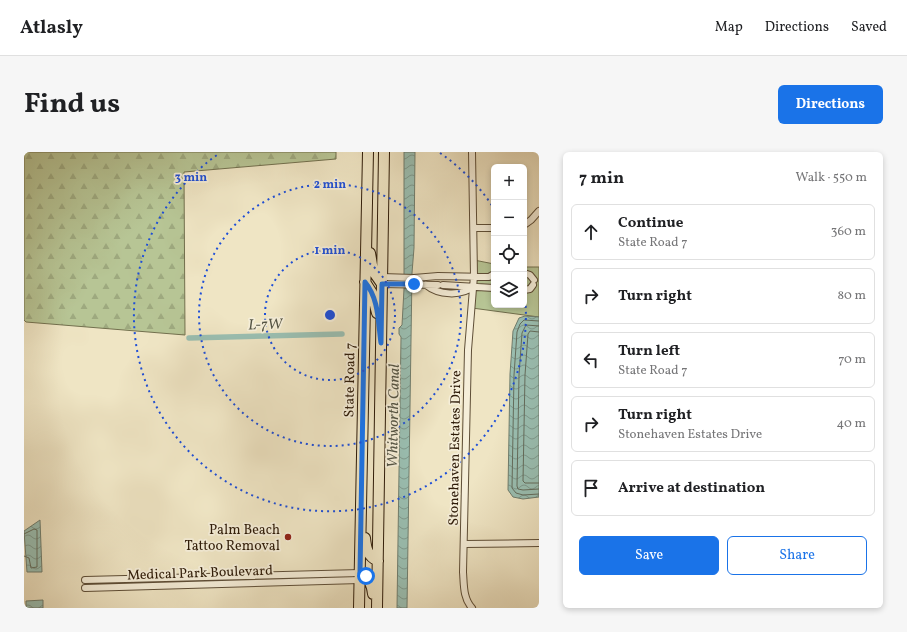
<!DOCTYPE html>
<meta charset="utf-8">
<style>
:root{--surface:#fff;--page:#f6f6f6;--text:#202124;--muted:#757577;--line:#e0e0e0;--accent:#1a73e8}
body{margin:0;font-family:Vollkorn,serif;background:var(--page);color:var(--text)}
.controls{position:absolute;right:12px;top:12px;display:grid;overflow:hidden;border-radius:6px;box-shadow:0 2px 6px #0003}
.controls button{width:36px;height:36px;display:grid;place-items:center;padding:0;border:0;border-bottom:1px solid var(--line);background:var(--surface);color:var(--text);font:20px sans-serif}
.stop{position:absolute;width:12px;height:12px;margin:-9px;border:3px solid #1a73e8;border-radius:50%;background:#fff}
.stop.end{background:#1a73e8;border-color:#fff;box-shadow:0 1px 4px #0008}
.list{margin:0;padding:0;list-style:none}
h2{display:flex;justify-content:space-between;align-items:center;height:52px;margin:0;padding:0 16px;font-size:17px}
h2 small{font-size:13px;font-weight:400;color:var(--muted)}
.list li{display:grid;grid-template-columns:26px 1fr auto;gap:12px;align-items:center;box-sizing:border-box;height:56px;margin:0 8px 8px;padding:0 8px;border:1px solid var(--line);border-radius:6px}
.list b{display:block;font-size:15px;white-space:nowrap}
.list p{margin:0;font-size:13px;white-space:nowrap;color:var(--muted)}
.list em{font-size:13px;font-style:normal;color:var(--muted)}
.actions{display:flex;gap:8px;padding:12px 16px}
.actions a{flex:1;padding:9px 0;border:1px solid var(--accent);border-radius:6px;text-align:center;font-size:14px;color:var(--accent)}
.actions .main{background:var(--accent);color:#fff}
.icon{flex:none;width:22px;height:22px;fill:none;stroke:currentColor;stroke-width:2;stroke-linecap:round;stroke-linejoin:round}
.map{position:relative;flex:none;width:515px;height:456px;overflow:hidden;border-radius:6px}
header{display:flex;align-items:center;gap:24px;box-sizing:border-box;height:56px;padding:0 20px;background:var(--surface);border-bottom:1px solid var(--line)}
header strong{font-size:19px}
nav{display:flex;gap:22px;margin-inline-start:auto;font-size:14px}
.intro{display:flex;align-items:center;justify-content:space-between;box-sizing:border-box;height:96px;padding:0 24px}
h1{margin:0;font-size:28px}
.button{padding:10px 18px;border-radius:6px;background:var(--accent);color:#fff;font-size:14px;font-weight:700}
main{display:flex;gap:24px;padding:0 24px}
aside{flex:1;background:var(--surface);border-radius:6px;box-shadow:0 2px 6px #0003}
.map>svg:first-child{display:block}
.green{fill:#b7c595;stroke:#72704e}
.forest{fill:url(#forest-firs);stroke:#72704e}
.water{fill:url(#water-waves);stroke:#6f7d6e}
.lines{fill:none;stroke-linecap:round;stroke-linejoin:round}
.shore{stroke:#646d5d;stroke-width:1}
.canal{stroke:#9abfb2;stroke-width:5.5}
.minor-casing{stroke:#5e4e37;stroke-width:8}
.primary-casing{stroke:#2e1b08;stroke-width:12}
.minor{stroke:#f5eed9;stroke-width:6}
.primary{stroke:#efe5c4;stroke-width:10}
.route{stroke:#1a73e8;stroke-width:5}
.ring{fill:none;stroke:#1d4ed8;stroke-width:2;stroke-dasharray:2 4}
.poi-dot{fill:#8f2418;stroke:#f5eed9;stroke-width:1.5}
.labels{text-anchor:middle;stroke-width:3.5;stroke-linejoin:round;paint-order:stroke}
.street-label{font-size:14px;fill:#2e1b08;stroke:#f5eed9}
.poi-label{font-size:14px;fill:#2e1b08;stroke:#f5eed9;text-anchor:end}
.water-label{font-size:15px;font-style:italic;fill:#545444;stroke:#f5eed9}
.centre{fill:#1d4ed8;stroke:#f5eed9;stroke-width:2}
.ring-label{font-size:12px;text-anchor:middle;font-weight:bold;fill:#1d4ed8;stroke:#f5eed9;stroke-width:3.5;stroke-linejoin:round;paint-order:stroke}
</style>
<header>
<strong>Atlasly</strong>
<nav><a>Map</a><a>Directions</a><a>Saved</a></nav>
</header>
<div class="intro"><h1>Find us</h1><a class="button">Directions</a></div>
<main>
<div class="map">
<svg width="515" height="456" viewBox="0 0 515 456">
<defs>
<pattern id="forest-firs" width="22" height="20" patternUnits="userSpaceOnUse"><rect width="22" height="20" fill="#b7c595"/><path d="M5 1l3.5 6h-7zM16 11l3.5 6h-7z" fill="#9ea97f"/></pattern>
<pattern id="water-waves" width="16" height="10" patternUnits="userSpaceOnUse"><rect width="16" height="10" fill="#9abfb2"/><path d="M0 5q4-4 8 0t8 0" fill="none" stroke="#7e9a8f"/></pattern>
</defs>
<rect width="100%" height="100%" fill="#efe5c4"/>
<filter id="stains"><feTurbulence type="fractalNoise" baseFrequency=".005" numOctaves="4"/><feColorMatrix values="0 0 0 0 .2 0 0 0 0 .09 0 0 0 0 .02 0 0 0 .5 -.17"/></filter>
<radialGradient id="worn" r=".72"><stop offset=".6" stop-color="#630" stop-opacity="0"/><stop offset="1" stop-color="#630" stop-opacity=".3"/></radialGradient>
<path class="green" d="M450 108 470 112V153H500V115H515V165L448 156Z"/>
<path class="forest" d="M0 0H312V7L160 20 161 183 2 170 0 168Z"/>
<path class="water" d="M380 0H391L390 96 388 121 383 456H373L377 185 375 182V176L378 173 380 137Z
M501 164 515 165V345L499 347 489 345 484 338 486 222 489 179 495 166Z
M16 368 18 420H3L0 379Z
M19 448V456H2V449Z"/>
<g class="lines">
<path class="shore" d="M515 169 500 168 496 172 493 180 490 223 488 336 492 341 499 343 515 342
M515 174 502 173 498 181 495 223 493 334 494 337 499 338 515 337
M515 180 506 179 504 182 501 223 499 329 501 331H515
M0 382 10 377 13 378V415L7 416 5 406 0 404"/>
<path class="canal" d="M165 186 318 182"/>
<defs>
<path id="minor" d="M448 0 450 124 444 198 439 420C440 433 439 446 448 456
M500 73 507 68 515 59
M450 76H470
M500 121 506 123 510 128
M358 125 390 126 414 124 465 125 470 122
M358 132 414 133
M402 133C414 143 437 145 450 134
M419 133 470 136
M500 138 506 137 509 133
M441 392 515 391
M61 428 336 421
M61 436 336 428"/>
<path id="primary" d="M346 101 349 119 358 132
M341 130 348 141 353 161
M341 386C342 396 343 404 354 409
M336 421C345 426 348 432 349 442
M335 456 344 0
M353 456 360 0"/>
</defs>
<use href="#minor" class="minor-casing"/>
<use href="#primary" class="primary-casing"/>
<use href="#minor" class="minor"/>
<use href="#primary" class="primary"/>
</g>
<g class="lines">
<path class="route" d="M342 424 336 421 341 130C355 147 354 170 357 191L358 132H390"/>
</g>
<g class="ring">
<circle cx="306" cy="163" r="65"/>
<circle cx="306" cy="163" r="131"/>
<path d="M416 1A196 196 0 0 1 469 55M500 136A196 196 0 1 1 196 1"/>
</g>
<circle class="poi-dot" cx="264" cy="385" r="4"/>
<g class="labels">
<g class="street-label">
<text transform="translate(325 228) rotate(-89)" y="5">State Road 7</text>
<text transform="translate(430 296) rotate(-89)" y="5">Stonehaven Estates Drive</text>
<text transform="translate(176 420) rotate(-2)" y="5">Medical Park Boulevard</text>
</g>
<g class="poi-label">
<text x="256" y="382">Palm Beach<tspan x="256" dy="16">Tattoo Removal</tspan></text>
</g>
<g class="water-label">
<text transform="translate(241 172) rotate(-2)" y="5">L-7W</text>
<text transform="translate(369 264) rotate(-89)" y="5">Whitworth Canal</text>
</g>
</g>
<circle cx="306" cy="163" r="6" class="centre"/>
<g class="ring-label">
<text x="167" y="29">3 min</text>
<text x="306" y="36">2 min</text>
<text x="306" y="102">1 min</text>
</g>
<rect width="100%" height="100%" filter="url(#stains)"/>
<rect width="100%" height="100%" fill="url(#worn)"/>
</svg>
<div class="controls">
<button>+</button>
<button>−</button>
<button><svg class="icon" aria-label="locate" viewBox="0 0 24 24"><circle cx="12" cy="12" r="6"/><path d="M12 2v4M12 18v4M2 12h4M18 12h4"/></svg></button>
<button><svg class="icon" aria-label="layers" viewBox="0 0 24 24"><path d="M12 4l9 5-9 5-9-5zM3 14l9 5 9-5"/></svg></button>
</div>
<div class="stop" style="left:342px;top:424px"></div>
<div class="stop end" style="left:390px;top:132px"></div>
</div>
<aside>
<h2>7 min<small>Walk · 550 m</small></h2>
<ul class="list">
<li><svg class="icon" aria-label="ahead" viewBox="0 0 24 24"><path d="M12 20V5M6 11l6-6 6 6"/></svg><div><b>Continue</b><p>State Road 7</p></div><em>360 m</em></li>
<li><svg class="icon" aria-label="right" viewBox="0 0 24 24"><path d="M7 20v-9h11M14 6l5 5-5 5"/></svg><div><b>Turn right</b></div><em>80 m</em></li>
<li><svg class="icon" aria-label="left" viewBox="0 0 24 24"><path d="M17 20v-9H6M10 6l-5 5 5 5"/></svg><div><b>Turn left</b><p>State Road 7</p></div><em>70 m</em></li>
<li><svg class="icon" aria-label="right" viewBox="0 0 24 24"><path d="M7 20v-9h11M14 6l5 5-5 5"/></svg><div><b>Turn right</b><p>Stonehaven Estates Drive</p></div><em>40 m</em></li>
<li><svg class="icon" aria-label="arrive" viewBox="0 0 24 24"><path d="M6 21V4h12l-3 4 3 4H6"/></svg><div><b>Arrive at destination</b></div></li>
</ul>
<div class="actions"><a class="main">Save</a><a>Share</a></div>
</aside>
</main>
